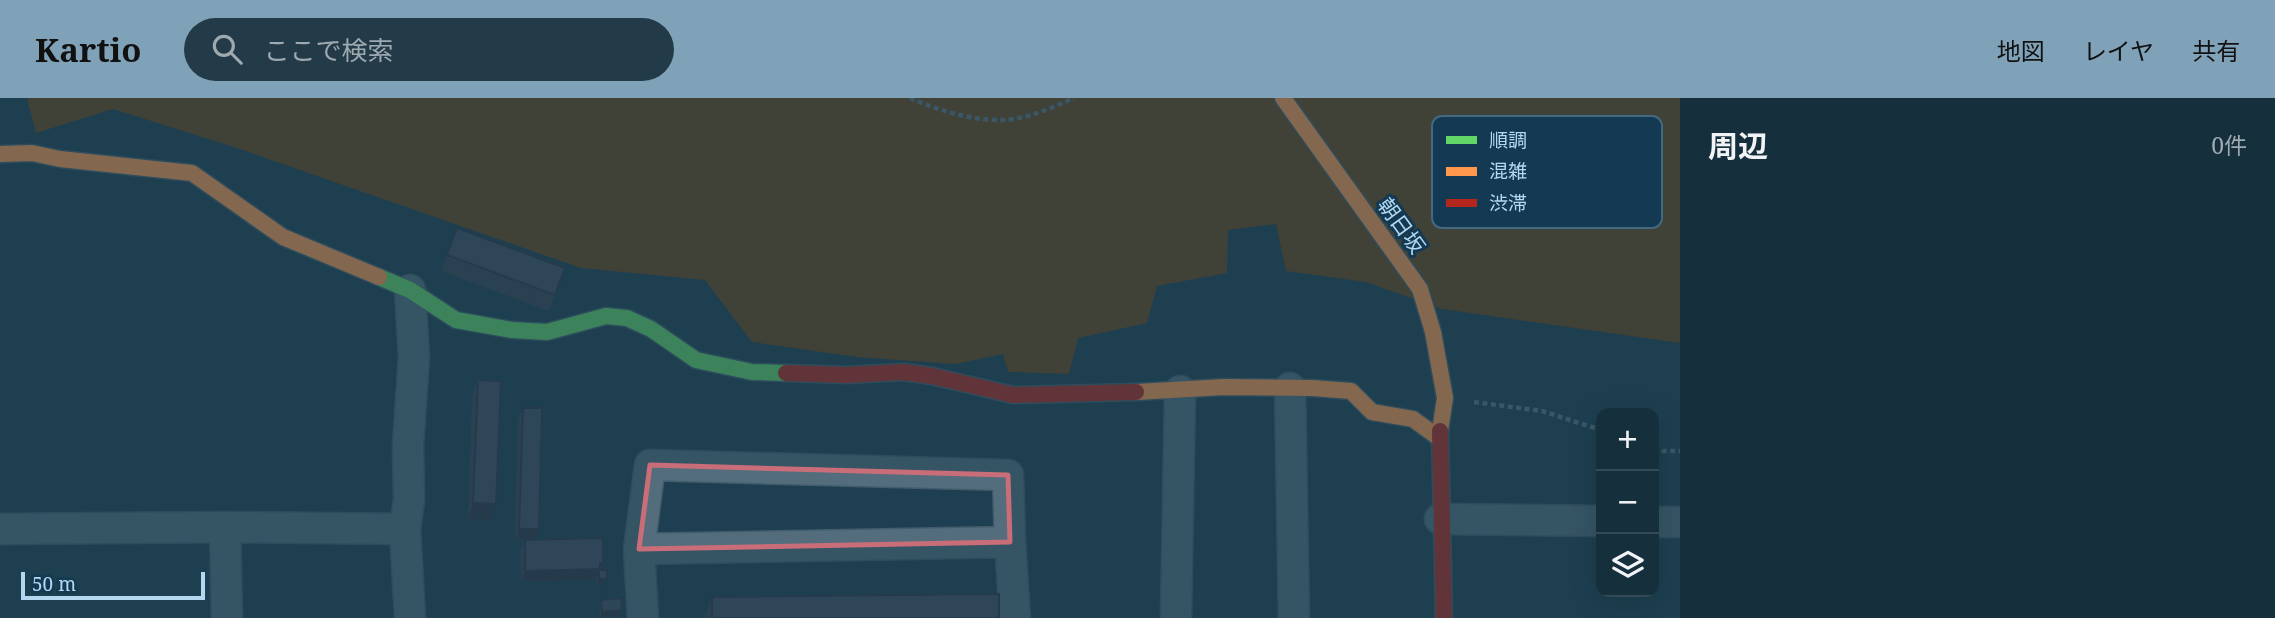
<!DOCTYPE html>
<html lang="ja">
<meta charset="utf-8">
<style>
:root{--surface:#162f3d;--page:#233b48;--text:#f1f3f6;--muted:#9ea9b0;--line:#354a57;--accent:#80a2b9}
body{margin:0;font-family:"Noto Serif","Noto Sans JP",serif;background:var(--page);color:var(--text)}
.controls{position:absolute;right:21px;bottom:21px;display:grid;overflow:hidden;border-radius:14px;box-shadow:0 7px 28px #0002}
.controls button{width:63px;height:63px;display:grid;place-items:center;padding:0;border:0;border-bottom:2px solid var(--line);background:var(--surface);color:var(--text);font:35px sans-serif}
.scale{position:absolute;left:21px;bottom:18px;width:184px;box-sizing:border-box;padding-left:7px;border:4px solid #b5d8f1;border-top:0;font-size:19px;line-height:24px;white-space:nowrap;color:#b5d8f1;-webkit-text-stroke:5px #133a52;paint-order:stroke}
.list{margin:0;padding:0;list-style:none}
h2{display:flex;justify-content:space-between;align-items:center;height:91px;margin:0;padding:0 28px;font-size:30px}
h2 small{font-size:23px;font-weight:400;color:var(--muted)}
.icon{flex:none;width:38px;height:38px;fill:none;stroke:currentColor;stroke-width:2;stroke-linecap:round;stroke-linejoin:round}
.map{position:relative;flex:none;width:1680px;height:520px;overflow:hidden}
header{display:flex;align-items:center;gap:42px;box-sizing:border-box;height:98px;padding:0 35px;background:var(--accent);color:#111}
header strong{font-size:33px}
nav{display:flex;gap:38px;margin-inline-start:auto;font-size:24px}
.search{width:490px;height:63px;background:var(--page);display:flex;align-items:center;gap:18px;box-sizing:border-box;padding:0 24px;border-radius:38px;color:var(--muted);font-size:26px}
main{display:flex}
aside{flex:1;background:var(--surface)}
.map>svg:first-child{display:block}
.green{fill:#6b431a}
.lines{fill:none;stroke-linecap:round;stroke-linejoin:round}
.street-casing{stroke:#425c6c;stroke-width:33}
.fast-casing{stroke:#425c6c;stroke-width:19}
.slow-casing{stroke:#425c6c;stroke-width:19}
.jam-casing{stroke:#425c6c;stroke-width:19}
.path{stroke:#5b7482;stroke-width:4.5;stroke-dasharray:5 3.5;stroke-linecap:butt}
.street{stroke:#536d7d;stroke-width:30}
.fast{stroke:#63d668;stroke-width:16}
.slow{stroke:#ff974d;stroke-width:16}
.jam{stroke:#b3261e;stroke-width:16}
.wall{fill:#3b4456}
.shaded-wall{fill:#303746}
.building{fill:#454f64;stroke:#303746;stroke-width:2}
.marked{fill:none;stroke:#c96e78;stroke-width:5;stroke-linejoin:round}
.labels{text-anchor:middle;stroke-width:6;stroke-linejoin:round;paint-order:stroke}
.street-label{font-size:21px;fill:#b5d8f1;stroke:#133a52}
.key{fill:#133a52;stroke:#446982;stroke-width:2}
.key-label{font-size:19px;fill:#b5d8f1}
</style>
<header>
<strong>Kartio</strong>
<div class="search"><svg class="icon" aria-label="search" viewBox="0 0 24 24"><circle cx="10" cy="10" r="6"/><path d="M15 15l6 6"/></svg>ここで検索</div>
<nav><a>地図</a><a>レイヤ</a><a>共有</a></nav>
</header>
<main>
<div class="map">
<svg width="1680" height="520" viewBox="0 0 1680 520">
<rect width="100%" height="100%" fill="#1e3f51"/>
<path class="green" d="M27 0H1680V245L1442 211 1366 184 1286 173 1276 126 1228 132 1227 175 1157 188 1147 225 1078 240 1069 276 1008 274 1003 256 956 266 856 259 752 244 705 182 581 170 237 50 113 11 36 35Z"/>
<g class="lines">
<defs>
<path id="street" d="M1290 290 1294 520
M1440 421 1601 423
M1654 424H1680
M225 429 227 520
M0 431 225 429 405 431
M639 451 1010 444 1015 520
M410 520 405 431 409 402 408 347 414 259 410 192
M643 520 639 451 650 367 1008 377 1010 444
M1176 520 1180 293"/>
<path id="fast" d="M379 179 410 192 456 222 512 232 547 234 606 218 627 220 651 231 696 262 752 274 786 275"/>
<path id="slow" d="M1283 0 1420 191 1433 234 1445 300 1440 333
M0 56 32 55 60 61 192 75 283 139 379 179
M1136 294 1224 289 1312 290 1351 293 1372 314 1413 321 1439 340"/>
<path id="jam" d="M786 275 847 277 903 274 932 278 1013 297 1136 294
M1440 333 1444 520"/>
</defs>
<use href="#street" class="street-casing"/>
<use href="#fast" class="fast-casing"/>
<use href="#slow" class="slow-casing"/>
<use href="#jam" class="jam-casing"/>
<path class="path" d="M910 0C938 12 969 22 1000 22 1025 22 1052 10 1074 0
M1474 304 1542 313 1601 332
M1654 349 1663 353H1680"/>
<use href="#street" class="street"/>
<use href="#fast" class="fast"/>
<use href="#slow" class="slow"/>
<use href="#jam" class="jam"/>
</g>
<path class="wall" d="M457 130 565 170 549 213 441 173Z
M478 282 490 422 468 421 472 298Z
M523 310 535 442 603 465 601 472 605 487H597V480L596 482 521 484 520 453 524 443 515 442 518 321Z
M712 499 999 520H704Z
M601 502 622 512 619 518 600 520 599 508Z"/>
<path class="shaded-wall" d="M473 405 496 406 490 422 468 421Z
M519 431H539L535 443 515 442Z
M603 465 596 482 521 484 525 473Z
M599 481H607L605 487H597Z
M622 512 619 518 600 520 602 514Z"/>
<path class="building" d="M457 130 565 170 555 197 447 157Z
M478 282 501 283 496 406 473 405Z
M523 310H542L539 431H519Z
M603 440V465H600V471L525 473V442Z
M599 472H607V481H599Z
M999 496V520H712V499Z
M621 500 622 512 602 514 601 502Z"/>
<path d="M0 0H1680V520H0ZM650 367 1008 377 1010 444 639 451Z" fill="#1e3f51" fill-opacity=".55" fill-rule="evenodd"/>
<path class="marked" d="M650 367 1008 377 1010 444 639 451Z"/>
<g class="labels">
<g class="street-label">
<text transform="translate(1401 128) rotate(54)" y="7">朝日坂</text>
</g>
</g>
<rect x="1432" y="18" width="230" height="112" rx="10" class="key"/>
<rect x="1446" y="38" width="31" height="8" fill="#63d668"/>
<rect x="1446" y="69" width="31" height="9" fill="#ff974d"/>
<rect x="1446" y="101" width="31" height="8" fill="#b3261e"/>
<g class="key-label">
<text x="1489" y="49">順調</text>
<text x="1489" y="80">混雑</text>
<text x="1489" y="112">渋滞</text>
</g>
</svg>
<div class="controls">
<button>+</button>
<button>−</button>
<button><svg class="icon" aria-label="layers" viewBox="0 0 24 24"><path d="M12 4l9 5-9 5-9-5zM3 14l9 5 9-5"/></svg></button>
</div>
<div class="scale">50 m</div>
</div>
<aside>
<h2>周辺<small>0件</small></h2>
<ul class="list">
</ul>
</aside>
</main>
